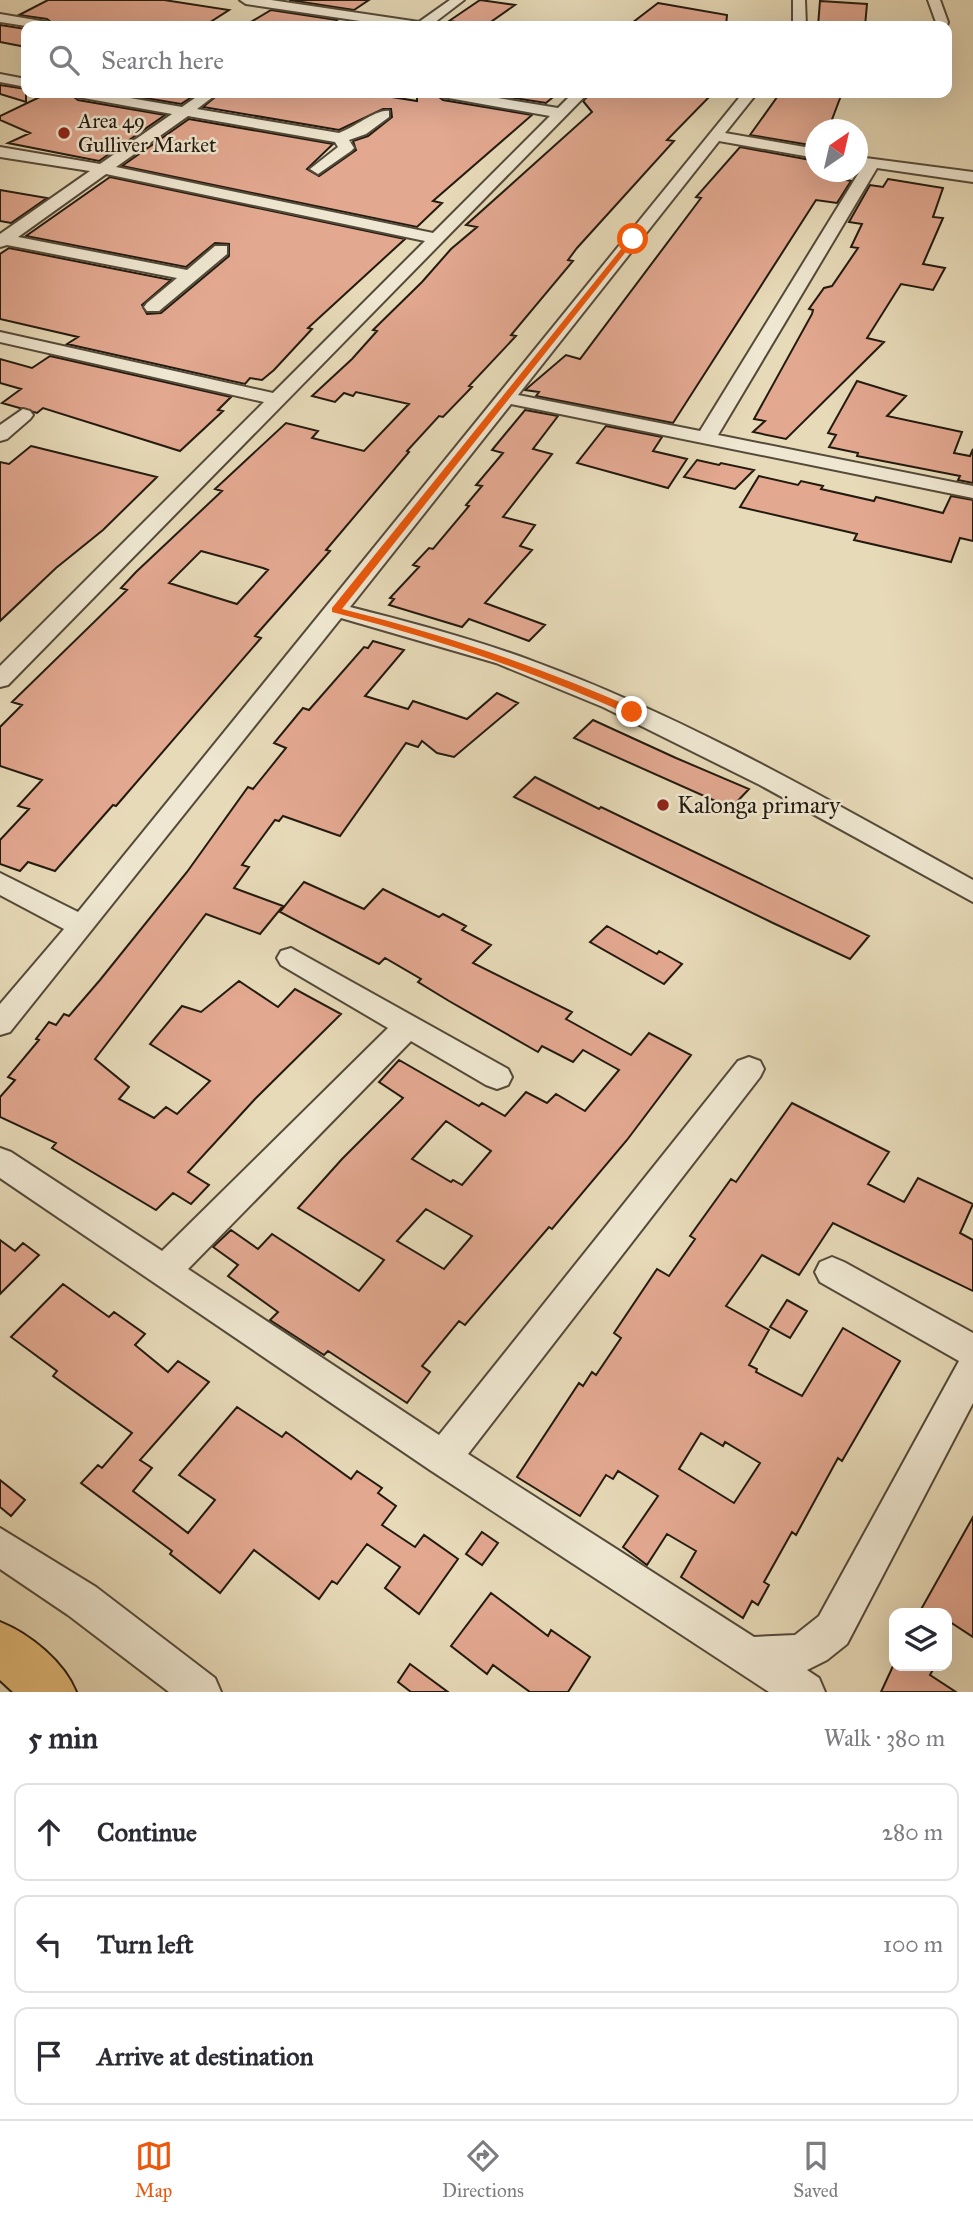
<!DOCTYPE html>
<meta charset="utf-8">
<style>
:root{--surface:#fff;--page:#f7f7f7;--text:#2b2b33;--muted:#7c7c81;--line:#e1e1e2;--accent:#ea580c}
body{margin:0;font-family:"IM FELL Great Primer",serif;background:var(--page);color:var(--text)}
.controls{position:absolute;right:21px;bottom:21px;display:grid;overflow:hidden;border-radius:14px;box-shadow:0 7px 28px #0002}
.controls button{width:63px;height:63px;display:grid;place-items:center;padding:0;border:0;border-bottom:2px solid var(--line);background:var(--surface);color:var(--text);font:35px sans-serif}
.compass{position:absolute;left:805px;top:119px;width:63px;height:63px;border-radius:50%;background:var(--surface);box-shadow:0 7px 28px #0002;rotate:34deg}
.stop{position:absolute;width:21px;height:21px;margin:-16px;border:5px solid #ea580c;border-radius:50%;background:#fff}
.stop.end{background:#ea580c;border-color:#fff;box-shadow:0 2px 7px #0008}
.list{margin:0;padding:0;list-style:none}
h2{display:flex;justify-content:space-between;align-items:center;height:91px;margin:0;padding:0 28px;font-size:30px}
h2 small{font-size:23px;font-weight:400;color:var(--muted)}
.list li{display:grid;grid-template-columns:46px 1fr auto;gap:21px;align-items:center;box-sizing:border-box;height:98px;margin:0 14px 14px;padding:0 14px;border:2px solid var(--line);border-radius:14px}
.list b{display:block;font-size:26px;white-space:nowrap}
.list em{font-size:23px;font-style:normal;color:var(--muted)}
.icon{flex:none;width:38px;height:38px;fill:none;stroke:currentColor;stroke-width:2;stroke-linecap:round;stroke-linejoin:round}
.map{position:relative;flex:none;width:973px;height:1692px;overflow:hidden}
.search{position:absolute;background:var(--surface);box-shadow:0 7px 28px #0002;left:21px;right:21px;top:21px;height:77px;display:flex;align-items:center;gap:18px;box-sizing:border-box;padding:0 24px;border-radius:14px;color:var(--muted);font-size:26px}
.sheet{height:427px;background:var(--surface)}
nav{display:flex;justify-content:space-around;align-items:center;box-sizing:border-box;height:98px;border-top:2px solid var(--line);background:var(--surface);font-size:19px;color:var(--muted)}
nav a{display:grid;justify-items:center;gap:4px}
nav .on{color:var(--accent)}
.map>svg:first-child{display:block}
.building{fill:#e2a890;stroke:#231a0f;stroke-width:2;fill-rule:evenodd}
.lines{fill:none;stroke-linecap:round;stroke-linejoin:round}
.minor-casing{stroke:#544a39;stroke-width:4}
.major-casing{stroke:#231a0f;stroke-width:4}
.minor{fill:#efe7d1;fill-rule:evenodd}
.major{fill:#e4bd7c;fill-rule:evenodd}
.route{fill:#ea580c}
.poi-dot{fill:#8f2418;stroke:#efe7d1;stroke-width:2.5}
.labels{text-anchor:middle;stroke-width:5;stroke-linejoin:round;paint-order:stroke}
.far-poi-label{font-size:21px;fill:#231a0f;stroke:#efe7d1;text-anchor:start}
.poi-label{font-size:24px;fill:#231a0f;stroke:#efe7d1;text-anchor:start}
</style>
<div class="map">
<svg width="973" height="1692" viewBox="0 0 973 1692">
<rect width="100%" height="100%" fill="#e7dab8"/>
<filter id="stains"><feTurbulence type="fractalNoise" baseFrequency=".00286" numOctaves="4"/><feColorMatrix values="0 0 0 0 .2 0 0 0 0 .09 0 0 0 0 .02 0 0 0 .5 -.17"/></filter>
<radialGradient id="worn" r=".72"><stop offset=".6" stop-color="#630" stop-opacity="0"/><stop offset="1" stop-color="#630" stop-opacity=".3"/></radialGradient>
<path class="building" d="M48 0H164L229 10 204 26H56L47 19 19 15Z
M289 0H369L354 10Z
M480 0 515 5 485 26 449 21Z
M820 1 867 4 865 26H818Z
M658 3 727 15 726 26H628Z
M271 10 337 20 328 26H244Z
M0 25 26 29V47L0 42Z
M0 85 26 89V102L0 94Z
M48 93H69L78 100 165 115 99 161 8 143 30 133 0 120V116Z
M115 93H198L181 104Z
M220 93H367L417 101V93H434L443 100 532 115 433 201 442 203 417 227 122 166 189 119 333 144 307 169 319 176 356 150 353 141 368 136 392 117 391 109H383L339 130 203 107Z
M482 93H558L546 103Z
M591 93H713L667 140 674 141 577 248 568 260 573 261 511 335 516 336 469 386 472 387 443 417 439 416 407 451 409 452 326 550 330 551 255 636 261 638 116 806 113 805 55 871 28 862 20 871 0 864V840L29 809 18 806 42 780 0 766V727L22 705 12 702 127 590 121 588 136 572 222 491 215 489 286 423 318 431 312 438 364 451 405 408 409 404 356 392 353 396 344 393 335 402 312 396 352 359 377 331 373 330 422 282 451 249 477 227 466 225 592 112 583 101ZM201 551 263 568 268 570 237 604 169 583Z
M780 93H842L828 130H816V146L750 135Z
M740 147 816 161V172H832L828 176 851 181 837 203 816 200 673 423 536 396 539 392 525 390 566 355 580 359 701 198 696 197Z
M110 177 405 239 308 328 312 329 274 370 262 380 250 378 245 384 67 344 78 337 0 319V254L9 248 171 280 142 305 147 314 161 313 229 256V244L215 243 186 267 26 236Z
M888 179 943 188 933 217 943 218 923 264 945 268 933 290 901 284 867 338 884 342 786 439 753 432 765 421 754 419 812 314 813 310 809 309 824 288 832 286 858 248 851 247 862 224 849 222 870 185 883 187Z
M0 190 47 198 11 223 0 221Z
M50 356 231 397 218 410 223 411 180 451 43 408 37 413 2 403 21 389 0 383V359L32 368Z
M857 381 906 396 887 416 962 432 954 453 970 456 973 449V483L958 480 960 476 857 456 858 453 829 447 836 435 828 433Z
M525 410 558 416 533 449 552 454 503 517 535 525 520 546 532 550 485 603 545 625 529 641 469 619 462 627 389 605 394 599 390 598 419 567 413 565 429 548 433 549 469 506 466 505 482 486 476 485 503 453 492 450Z
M606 426 662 437 653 451 687 459 668 488 577 463Z
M31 446 157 477 103 530 56 568 0 621V462L9 464Z
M697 460 719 465 721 463 754 470 735 489 684 477Z
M759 476 798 485 801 481 823 486 821 489 874 501 876 497 943 513 951 496 973 500V541L960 538 951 562 854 540 857 534 740 507Z
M373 641 404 650 365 696 408 709 413 701 467 719 497 693 518 703 454 757 437 753 422 741 418 747 406 743 340 836 283 816 279 821 275 820 242 865 249 867 234 888 283 906 260 934 206 914 95 1059 129 1087 119 1099 154 1118 166 1107 177 1114 210 1081 150 1044 182 1006 201 1012 239 981 278 1007 295 989 341 1014 255 1099 188 1172 209 1185 191 1204 173 1193 156 1210 52 1148 56 1143 0 1117V1097L15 1080 8 1077 39 1040 36 1039 49 1022 56 1025 64 1014 69 1016 100 980 187 872 248 787 253 789 286 748 274 743 303 708 309 710 364 647 368 648Z
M593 720 676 758 749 789 731 808 574 738Z
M535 777 599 809 601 807 869 936 850 959 773 923 514 797Z
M304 882 364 909 383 889 439 917 443 914 466 926 462 930 491 945 473 963 572 1012 566 1019 631 1055 649 1033 691 1055 627 1140 552 1229 549 1227 465 1325 459 1321 422 1366 430 1372 407 1403 328 1351 324 1355 270 1320 278 1312 228 1276 238 1265 213 1247 231 1230 258 1249 272 1234 359 1291 384 1260 298 1208 342 1159 403 1098 379 1082 399 1060 479 1106 482 1103 505 1116 526 1092 547 1103 556 1094 585 1111 619 1070 583 1050 573 1062 542 1046 538 1052 449 1001 418 982 421 979 385 958 379 964 280 912ZM446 1121 491 1151 462 1185 453 1180 451 1182 412 1159ZM426 1209 472 1236 444 1269 397 1241Z
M607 926 657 954 659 951 682 964 664 984 590 942Z
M792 1103 889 1152 868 1184 904 1202 918 1178 973 1204 960 1233 973 1240V1291L833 1223 799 1275 762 1255 751 1271 726 1306 769 1330 749 1365 757 1369 756 1372 802 1396 843 1328 900 1361 842 1461 838 1458 796 1535 792 1532 764 1582 769 1585 758 1605 752 1601 743 1618 681 1577 696 1551 667 1534 647 1565 623 1547 658 1496 618 1471 613 1479 606 1475 580 1516 517 1477 579 1383 583 1386 592 1372 596 1375 621 1338 614 1333 657 1269 669 1276 695 1239 690 1236 731 1179 736 1182ZM701 1433 723 1446 725 1442 760 1463 734 1503 679 1469Z
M0 1240 15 1251 23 1243 39 1255 0 1294Z
M63 1284 109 1317 114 1312 145 1334 135 1345 168 1372 178 1361 209 1382 140 1460 152 1468 133 1491 188 1533 215 1500 179 1475 237 1407 282 1437 286 1432 351 1479 357 1471 382 1488 378 1493 396 1506 382 1525 415 1547 424 1535 458 1559 419 1614 385 1588 400 1567 367 1544 337 1584 332 1581 319 1599 254 1550 220 1593 170 1554 172 1551 81 1483 98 1465 102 1468 132 1433 53 1376 57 1371 11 1337Z
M787 1300 807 1311 790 1338 770 1327Z
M0 1480 25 1500 11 1516 0 1507Z
M973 1517V1637L947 1620V1613H919Z
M482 1532 498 1543 482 1565 466 1554Z
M491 1593 548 1636 551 1630 590 1657 568 1692H530L493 1665 487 1674 451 1646Z
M410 1664 448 1692H411L398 1682Z
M893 1666H935L930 1675 956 1692H881Z"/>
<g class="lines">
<defs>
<path id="minor" d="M240 0H271L419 22 450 0H464L430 26H394L246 4Z
M793 0H805L806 26H793Z
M928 0H940L948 22 947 25H937Z
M0 14 47 22 54 26H26L0 22Z
M0 74 26 79V87L0 82Z
M71 93H101L182 107 202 93H218L197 109 339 133C354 128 376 109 389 111V117L366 134 349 140 354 148 351 151 318 174 310 169 338 147 335 142 188 116 116 167 433 233 550 116 443 97 436 93H467L558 108 573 93H588L8 685 0 687V666L264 402 0 342V332L273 393 425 241 106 174 18 237 187 270 215 246H227V254L159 311H147L144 307 147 303 177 278 7 245 0 247V234L90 171 0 157V147L100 164 172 114 78 97Z
M743 93H757L725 133 816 149V158L719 141 518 395 700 431 863 166 858 165V157L973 172V182L877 168 718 435 973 486V498L511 404 350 607C413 623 477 640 538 663 690 719 832 802 973 880V902L760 785 603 707 496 663 341 618 10 1032 0 1035V1004L64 929 0 895V873L78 912Z
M23 409 30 411 33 415 30 419 7 439 0 441V425Z
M291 948 508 1069 512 1077 508 1085 497 1089 486 1085 411 1041 188 1269 439 1435 738 1061 749 1057 760 1061 764 1069 760 1077 468 1454 754 1637 795 1635 819 1616 959 1361 820 1282 815 1272 820 1262 832 1257 844 1262 973 1333V1403L847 1644 827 1660 807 1670 819 1678 825 1692H769L430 1470 0 1178V1148L11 1152 162 1251 388 1028 281 965 277 958 281 951Z
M0 1528 96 1587 215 1678 221 1692H169L68 1615 0 1569Z"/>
<path id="major" d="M0 1622C30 1634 64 1662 76 1692H13L0 1680Z"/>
</defs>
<use href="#minor" class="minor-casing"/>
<use href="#major" class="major-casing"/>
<use href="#minor" class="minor"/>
<use href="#major" class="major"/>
</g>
<path class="route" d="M630 238 636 239 342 609C443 634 540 667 636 709V714H628C532 671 435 638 332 612V608Z"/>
<g class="poi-dot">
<circle cx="64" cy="133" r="7"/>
<circle cx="663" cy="805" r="7"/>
</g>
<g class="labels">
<g class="far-poi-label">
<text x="78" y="128">Area 49<tspan x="78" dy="24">Gulliver Market</tspan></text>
</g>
<g class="poi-label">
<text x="677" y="813">Kalonga primary</text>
</g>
</g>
<rect width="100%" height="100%" filter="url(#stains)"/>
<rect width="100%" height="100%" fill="url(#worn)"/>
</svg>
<div class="controls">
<button><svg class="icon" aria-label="layers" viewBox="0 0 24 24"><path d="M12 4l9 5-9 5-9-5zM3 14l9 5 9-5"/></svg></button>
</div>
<svg class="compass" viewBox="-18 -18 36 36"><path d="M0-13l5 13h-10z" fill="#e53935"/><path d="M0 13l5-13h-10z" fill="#7c7c81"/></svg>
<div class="stop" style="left:633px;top:239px"></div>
<div class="stop end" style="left:632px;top:712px"></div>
<div class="search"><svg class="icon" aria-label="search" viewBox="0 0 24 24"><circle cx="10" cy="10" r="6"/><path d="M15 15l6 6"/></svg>Search here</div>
</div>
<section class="sheet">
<h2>5 min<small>Walk · 380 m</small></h2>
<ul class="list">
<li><svg class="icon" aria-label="ahead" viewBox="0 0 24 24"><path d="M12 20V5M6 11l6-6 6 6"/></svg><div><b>Continue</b></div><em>280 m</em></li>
<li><svg class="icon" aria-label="left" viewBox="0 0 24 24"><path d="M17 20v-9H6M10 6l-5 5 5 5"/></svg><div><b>Turn left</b></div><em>100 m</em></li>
<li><svg class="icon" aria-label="arrive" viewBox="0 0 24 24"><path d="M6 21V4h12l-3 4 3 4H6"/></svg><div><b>Arrive at destination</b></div></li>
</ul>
</section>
<nav>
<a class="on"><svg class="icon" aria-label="map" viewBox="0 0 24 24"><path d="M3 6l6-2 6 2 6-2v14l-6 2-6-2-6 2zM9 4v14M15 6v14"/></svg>Map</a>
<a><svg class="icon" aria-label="directions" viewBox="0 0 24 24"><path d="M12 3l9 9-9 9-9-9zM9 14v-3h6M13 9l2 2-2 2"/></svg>Directions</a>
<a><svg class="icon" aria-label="saved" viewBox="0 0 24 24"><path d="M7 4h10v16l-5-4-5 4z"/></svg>Saved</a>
</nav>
